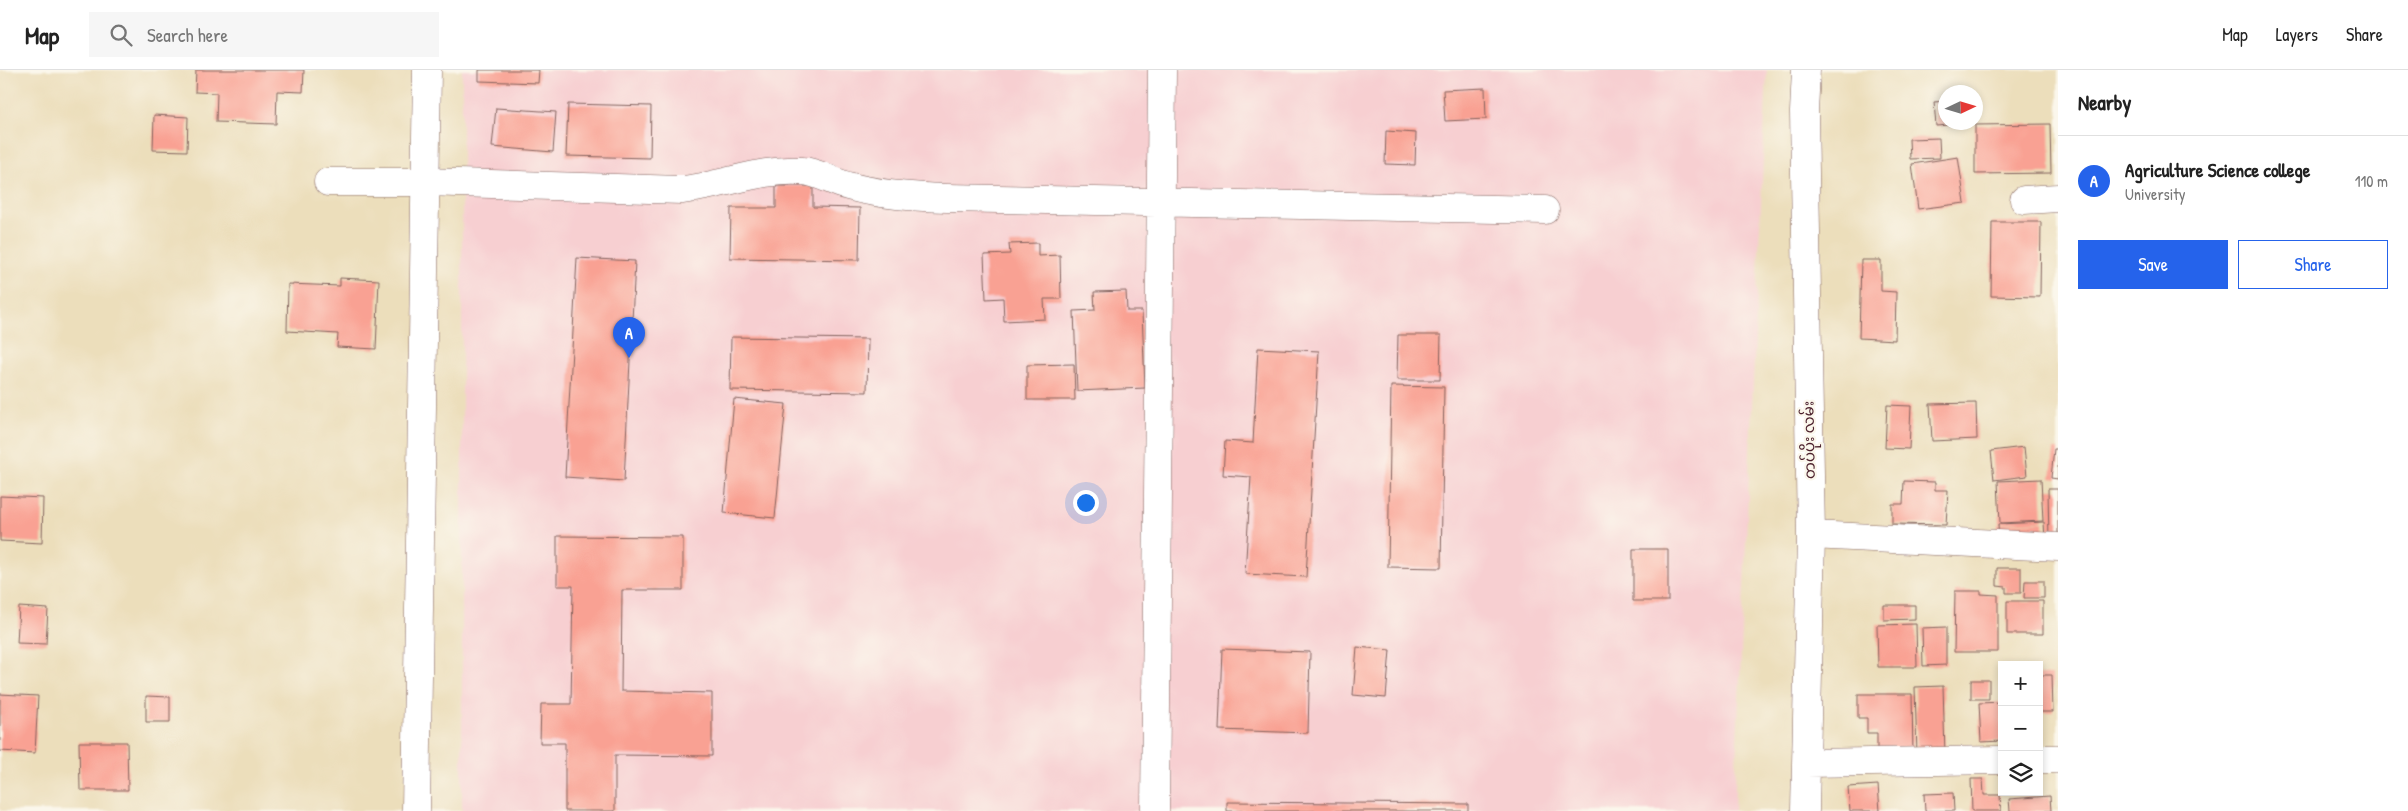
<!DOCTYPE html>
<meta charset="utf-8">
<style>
:root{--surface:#fff;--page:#f6f6f6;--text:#222;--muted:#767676;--line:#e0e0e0;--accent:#2563eb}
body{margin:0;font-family:"Patrick Hand","Noto Sans Myanmar",sans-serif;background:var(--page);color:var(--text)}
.controls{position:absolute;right:15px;bottom:15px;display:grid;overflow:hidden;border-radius:0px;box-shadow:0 2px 8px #0003}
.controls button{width:45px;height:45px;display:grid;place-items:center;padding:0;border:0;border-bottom:1px solid var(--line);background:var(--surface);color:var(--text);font:25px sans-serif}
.compass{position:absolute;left:1938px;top:15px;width:45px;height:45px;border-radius:50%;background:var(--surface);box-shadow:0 2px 8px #0003;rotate:86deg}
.you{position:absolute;left:1085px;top:432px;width:18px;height:18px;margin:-12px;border:4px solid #fff;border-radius:50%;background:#1a73e8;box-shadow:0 0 0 8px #1a73e833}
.badge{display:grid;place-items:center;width:32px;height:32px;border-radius:50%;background:var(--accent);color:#fff;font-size:16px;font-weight:700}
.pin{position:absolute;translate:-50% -41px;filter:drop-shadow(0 1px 2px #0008)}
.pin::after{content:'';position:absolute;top:26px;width:18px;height:15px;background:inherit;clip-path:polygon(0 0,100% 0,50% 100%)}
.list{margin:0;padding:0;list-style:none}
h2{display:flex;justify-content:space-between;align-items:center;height:65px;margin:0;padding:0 20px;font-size:21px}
h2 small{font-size:16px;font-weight:400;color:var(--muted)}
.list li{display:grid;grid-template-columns:32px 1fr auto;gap:15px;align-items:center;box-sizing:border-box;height:90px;padding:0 20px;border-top:1px solid var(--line)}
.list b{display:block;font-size:19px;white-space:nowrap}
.list p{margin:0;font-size:16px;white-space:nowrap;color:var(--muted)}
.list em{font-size:16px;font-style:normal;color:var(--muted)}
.actions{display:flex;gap:10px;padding:15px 20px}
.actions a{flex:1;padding:11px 0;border:1px solid var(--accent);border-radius:0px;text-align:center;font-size:18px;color:var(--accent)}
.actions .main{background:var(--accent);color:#fff}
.icon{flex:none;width:28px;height:28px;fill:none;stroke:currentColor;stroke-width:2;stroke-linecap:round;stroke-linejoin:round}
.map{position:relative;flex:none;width:2058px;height:741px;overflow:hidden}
header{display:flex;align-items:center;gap:30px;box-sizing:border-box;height:70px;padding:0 25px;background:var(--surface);border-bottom:1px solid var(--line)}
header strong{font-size:24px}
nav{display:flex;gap:28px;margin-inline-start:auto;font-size:18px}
.search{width:350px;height:45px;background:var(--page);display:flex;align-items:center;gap:12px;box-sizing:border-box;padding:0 18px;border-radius:0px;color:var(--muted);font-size:19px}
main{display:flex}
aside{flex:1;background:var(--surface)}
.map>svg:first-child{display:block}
.built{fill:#f7cfd1}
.building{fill:#f9a193}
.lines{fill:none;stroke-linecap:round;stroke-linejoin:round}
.minor-casing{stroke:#83625d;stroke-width:29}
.minor{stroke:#fff;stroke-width:28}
.labels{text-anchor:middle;stroke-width:4.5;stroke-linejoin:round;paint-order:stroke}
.street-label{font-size:15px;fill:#4a1f2b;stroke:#fbf7ec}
</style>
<header>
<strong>Map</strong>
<div class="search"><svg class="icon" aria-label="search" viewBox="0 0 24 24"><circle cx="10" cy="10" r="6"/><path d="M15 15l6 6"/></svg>Search here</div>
<nav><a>Map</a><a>Layers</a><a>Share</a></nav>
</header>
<main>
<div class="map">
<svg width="2058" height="741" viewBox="0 0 2058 741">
<rect width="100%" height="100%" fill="#fbf7ec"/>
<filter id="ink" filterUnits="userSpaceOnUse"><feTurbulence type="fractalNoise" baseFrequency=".02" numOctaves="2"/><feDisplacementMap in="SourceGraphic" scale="10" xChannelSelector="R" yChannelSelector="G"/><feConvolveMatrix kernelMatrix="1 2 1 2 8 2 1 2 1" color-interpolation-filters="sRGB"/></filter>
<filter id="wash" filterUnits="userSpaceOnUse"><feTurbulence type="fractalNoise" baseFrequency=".0096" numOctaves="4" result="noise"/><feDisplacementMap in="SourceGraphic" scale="20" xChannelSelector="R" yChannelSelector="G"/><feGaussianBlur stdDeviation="1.12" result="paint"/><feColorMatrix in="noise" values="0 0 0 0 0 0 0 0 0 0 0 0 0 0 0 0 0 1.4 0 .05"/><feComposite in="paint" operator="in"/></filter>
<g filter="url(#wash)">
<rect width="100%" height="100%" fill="#ecdebb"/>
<path class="built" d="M462 0H1767L1734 741H462Z"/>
<g id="blocks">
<path class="building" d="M196 0H304L303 22 277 21 276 54 216 52 217 23 195 22Z
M479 0H539L538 13 479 11Z
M1485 18 1486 49 1445 51 1443 20Z
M1946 31V52L1962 54 1936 56 1934 32Z
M568 34 651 36 650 88 566 86Z
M496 38 556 42 553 82 492 77Z
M154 45 188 47 187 81 153 80Z
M2050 54 2051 103 1975 104V55Z
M1386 61 1416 63 1415 95 1385 94Z
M1939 68 1940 88 1910 89 1909 69Z
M1958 87 1965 133 1918 139 1912 94Z
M776 116H813V137L860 138 859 190 730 188 731 138H776Z
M1992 152H2041L2040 227 1991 226Z
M1038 173V186L1060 185 1061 229H1044L1045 249 1004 251 1003 228 986 229 984 185 1010 184 1009 174Z
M577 188 635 191 624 411 565 407Z
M1861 190H1881V221L1896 222 1895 270 1859 268Z
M340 208 379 210 376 279 337 277 338 264 287 261 288 214 340 216Z
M1126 221 1127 241H1142L1145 318 1077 321 1074 241 1095 240 1094 222Z
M1398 265H1441L1440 310H1397Z
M731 267 868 269 867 322 730 320Z
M1258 278 1319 281 1306 507 1245 504 1251 407 1223 405 1225 371 1253 373Z
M1074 294 1075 330H1027V295Z
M1391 316 1444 317 1441 498 1388 497Z
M734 329 786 334 775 448 724 443Z
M1976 333 1977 369 1932 371 1930 334Z
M1887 335 1911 336 1909 379 1885 378Z
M2024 377 2027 406 1994 410 1991 381Z
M2054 379H2058V409L2051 408Z
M2041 409 2043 451 2000 453 1998 411Z
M1904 411 1935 412V420H1948L1946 455 1892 454V434H1903Z
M2048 419H2058V471H2049Z
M0 426 43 428 42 473 0 471Z
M2044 452 2045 471 1999 473 1998 454Z
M557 466 683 467V520H622L621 621 712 623V686L615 685V741H565V673H540L541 634H571L573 516H557Z
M1633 479H1668V531H1633Z
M1997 498H2021V523H2006V517L1997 516Z
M2025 511H2044V528H2024Z
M1955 521H1981V524L1998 525V582H1954Z
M2007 531H2043V564H2007Z
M1884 535H1915V549L1884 550Z
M19 537 48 539 46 574 17 573Z
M1916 554 1917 597H1878L1877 555Z
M1946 557V595L1923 596 1922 558Z
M1357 577 1390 580 1386 628 1353 625Z
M1222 579 1310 582 1308 663 1219 660Z
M2039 605H2052L2053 642H2039Z
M1971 610H1989V629H1971Z
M1943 616 1945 684 1917 685 1915 617Z
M0 624 38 626 35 683 0 681Z
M1858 624H1912L1913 686H1877V663H1867V648H1858Z
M146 626 170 627V652H146Z
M2002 632V671L1981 672 1979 633Z
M79 672H127L128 720H80Z
M1971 709H1983L1984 725H2000L2001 741H1972Z
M1878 715 1880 741H1850L1848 717Z
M1953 723 1954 741H1925L1924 724Z
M2050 726 2051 741H2010L2009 729Z
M1227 732 1468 734V741H1227Z"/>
</g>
</g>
<g filter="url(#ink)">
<use href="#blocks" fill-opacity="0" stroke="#83625d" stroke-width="1"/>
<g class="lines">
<defs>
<path id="minor" d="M328 112H425L682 120C722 116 761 98 802 101 819 102 832 112 848 116 880 125 914 127 947 128 1147 133 1346 137 1545 140
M2024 130 2058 128
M1811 465 2058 477
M2039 689H2058
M1806 693 2002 690
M416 741 427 0
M1155 741 1162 0
M1805 741 1811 465 1804 42 1806 0"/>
</defs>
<use href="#minor" class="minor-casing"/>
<use href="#minor" class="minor"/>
</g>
</g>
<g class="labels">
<g class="street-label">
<text transform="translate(1809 370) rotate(-91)" y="5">တပ်ပိုး လမ်း</text>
</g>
</g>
</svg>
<div class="controls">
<button>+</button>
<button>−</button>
<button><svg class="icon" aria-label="layers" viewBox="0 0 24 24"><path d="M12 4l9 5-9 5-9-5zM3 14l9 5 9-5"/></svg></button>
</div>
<svg class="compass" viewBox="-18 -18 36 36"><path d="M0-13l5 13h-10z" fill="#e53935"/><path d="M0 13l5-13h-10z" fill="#767676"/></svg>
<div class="you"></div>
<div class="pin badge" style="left:629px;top:288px">A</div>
</div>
<aside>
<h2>Nearby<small></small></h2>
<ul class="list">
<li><span class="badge">A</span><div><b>Agriculture Science college</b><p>University</p></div><em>110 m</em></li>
</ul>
<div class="actions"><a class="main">Save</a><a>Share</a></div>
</aside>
</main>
